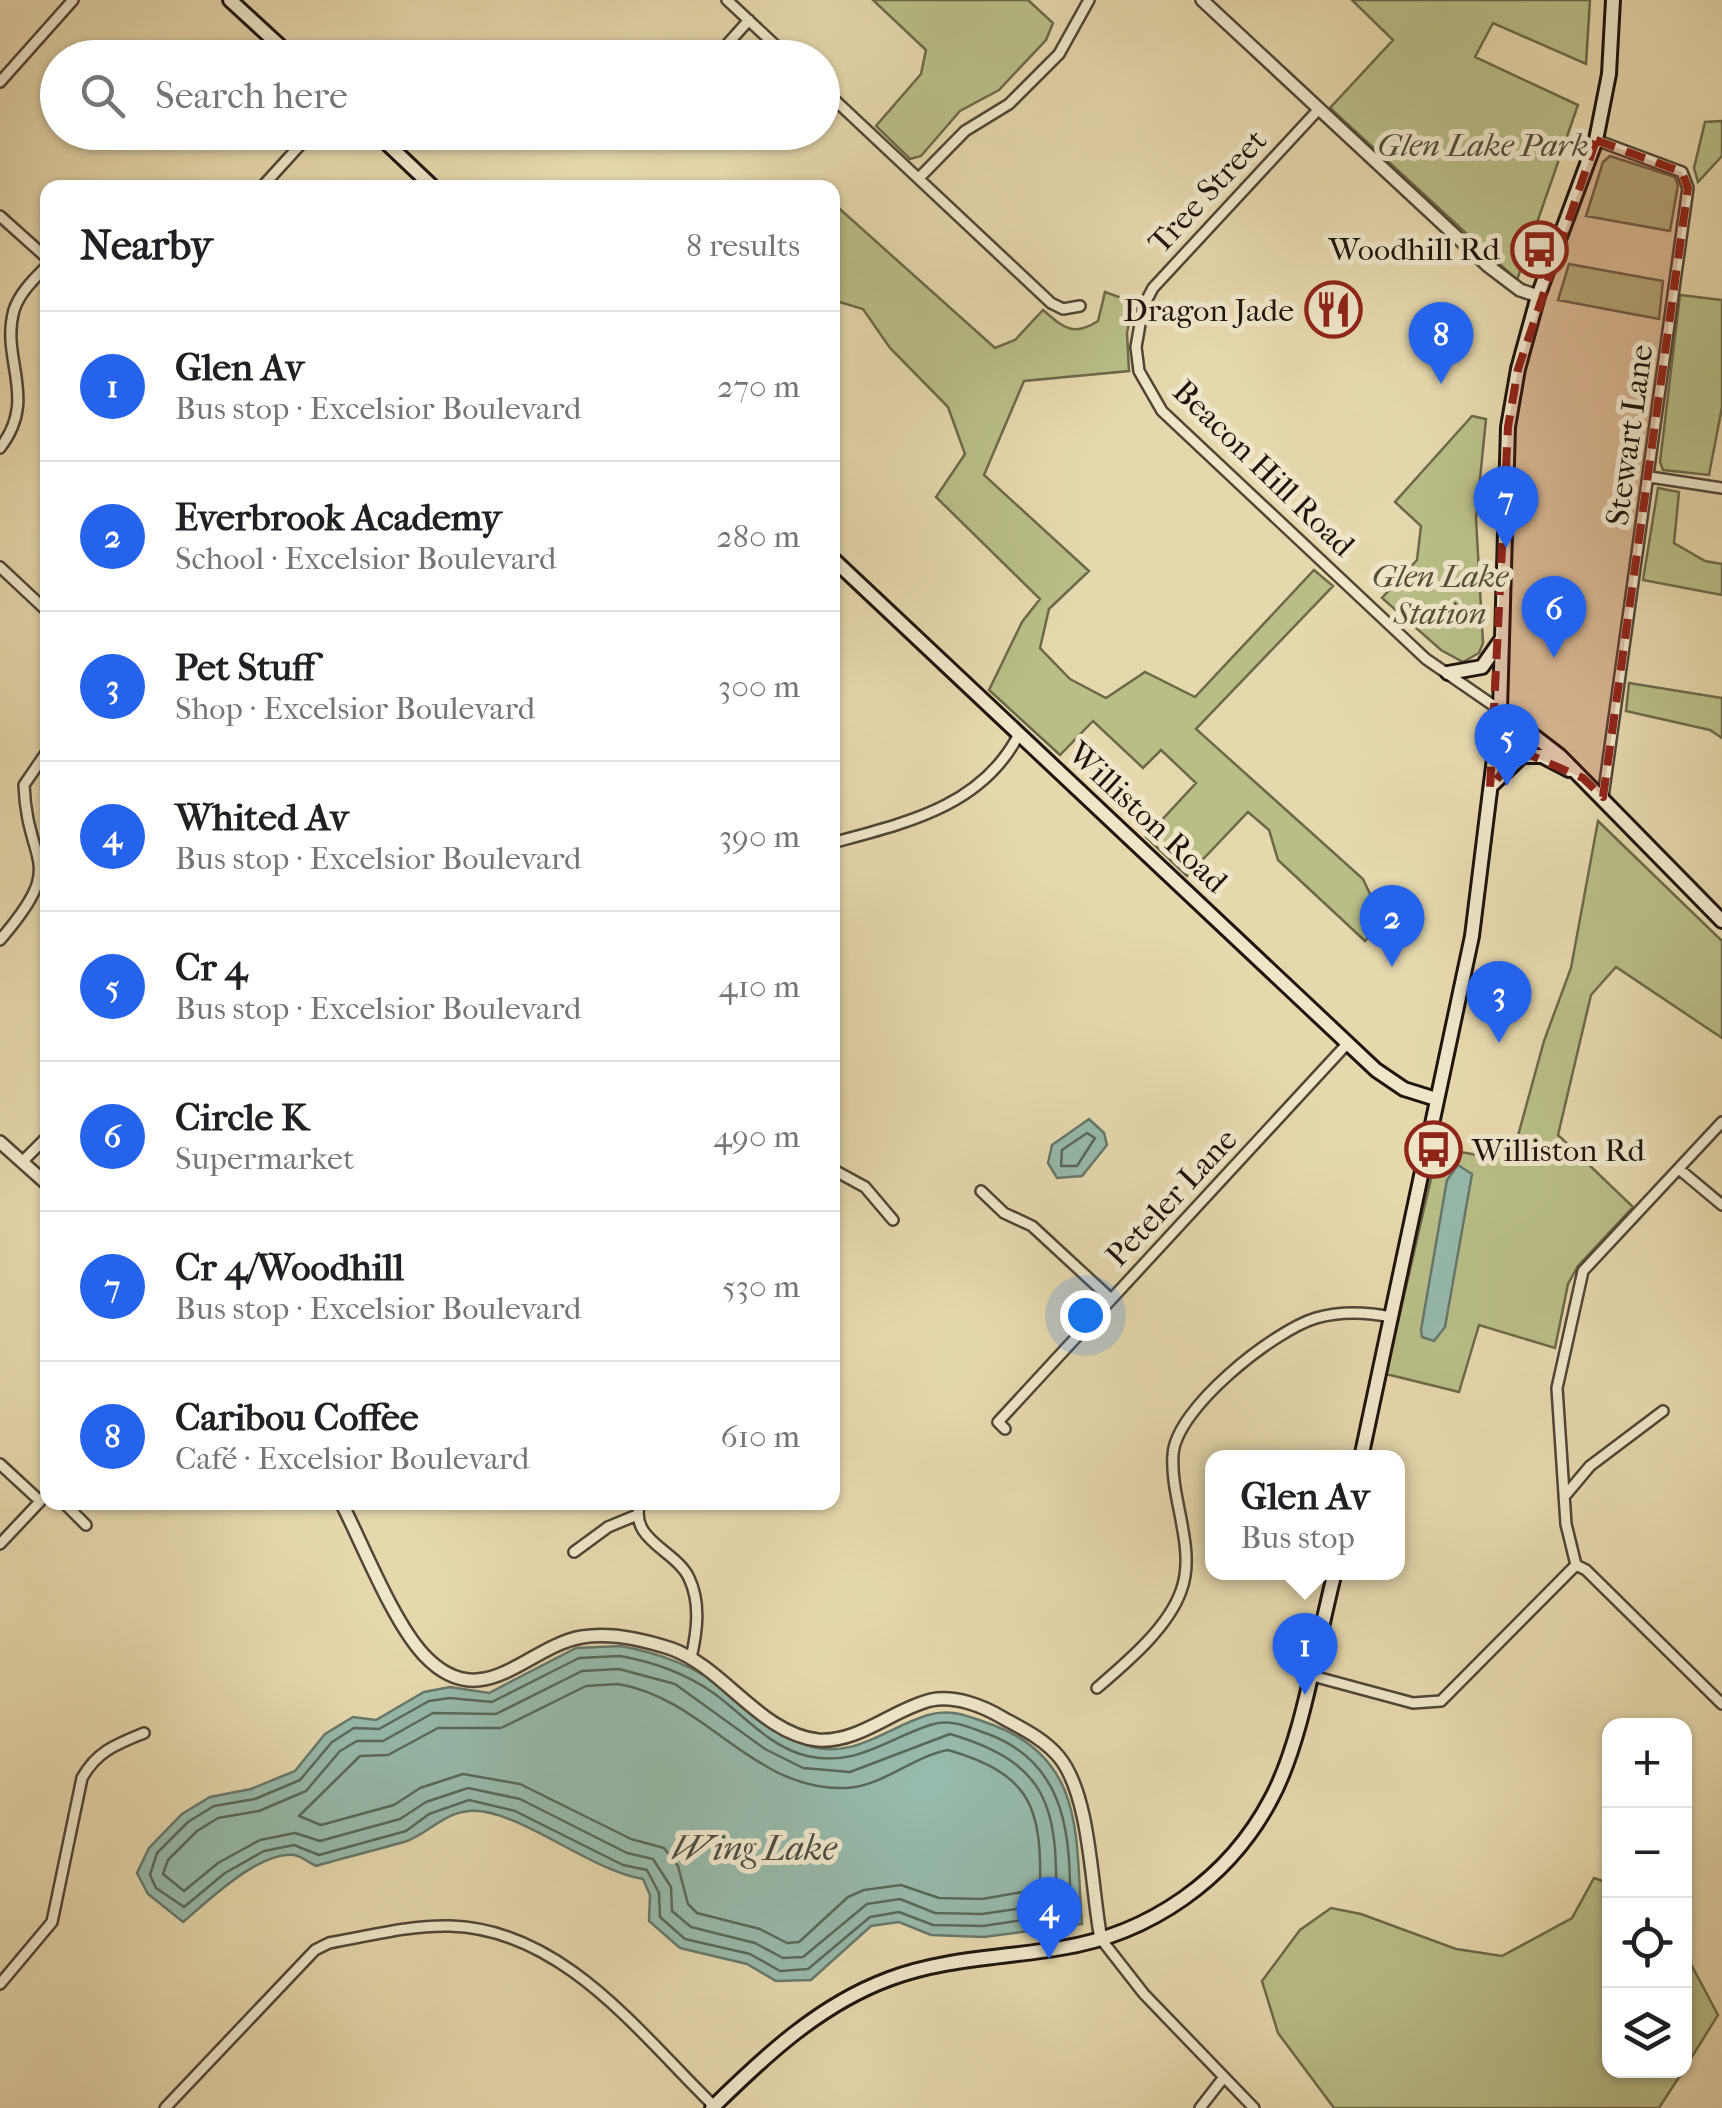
<!DOCTYPE html>
<meta charset="utf-8">
<style>
:root{--surface:#fff;--page:#f6f6f6;--text:#202124;--muted:#757577;--line:#e0e0e0;--accent:#2563eb}
body{margin:0;font-family:"IM FELL French Canon",serif;background:var(--page);color:var(--text)}
.controls{position:absolute;right:30px;bottom:30px;display:grid;overflow:hidden;border-radius:20px;box-shadow:0 2px 8px #0004}
.controls button{width:90px;height:90px;display:grid;place-items:center;padding:0;border:0;border-bottom:2px solid var(--line);background:var(--surface);color:var(--text);font:50px sans-serif}
.you{position:absolute;left:1085px;top:1315px;width:35px;height:35px;margin:-25px;border:8px solid #fff;border-radius:50%;background:#1a73e8;box-shadow:0 0 0 15px #1a73e833}
.badge{display:grid;place-items:center;width:65px;height:65px;border-radius:50%;background:var(--accent);color:#fff;font-size:32px;font-weight:700}
.pin{position:absolute;translate:-50% -82px;filter:drop-shadow(0 2px 5px #0008)}
.pin::after{content:'';position:absolute;top:52px;width:35px;height:30px;background:inherit;clip-path:polygon(0 0,100% 0,50% 100%)}
.popup{position:absolute;left:1205px;top:1450px;width:200px;height:130px;box-sizing:border-box;display:grid;place-content:center;border-radius:20px;background:var(--surface);filter:drop-shadow(0 2px 8px #0005);font-size:32px;white-space:nowrap;color:var(--muted)}
.popup b{font-size:38px;color:var(--text)}
.popup::after{content:'';position:absolute;left:50%;top:100%;margin-left:-20px;border:20px solid transparent;border-top-color:var(--surface)}
.list{margin:0;padding:0;list-style:none}
h2{display:flex;justify-content:space-between;align-items:center;height:130px;margin:0;padding:0 40px;font-size:42px}
h2 small{font-size:32px;font-weight:400;color:var(--muted)}
.list li{display:grid;grid-template-columns:65px 1fr auto;gap:30px;align-items:center;box-sizing:border-box;height:150px;padding:0 40px;border-top:2px solid var(--line)}
.list b{display:block;font-size:38px;white-space:nowrap}
.list p{margin:0;font-size:32px;white-space:nowrap;color:var(--muted)}
.list em{font-size:32px;font-style:normal;color:var(--muted)}
.icon{flex:none;width:55px;height:55px;fill:none;stroke:currentColor;stroke-width:2;stroke-linecap:round;stroke-linejoin:round}
.map{position:relative;flex:none;width:1722px;height:2108px;overflow:hidden}
.search{position:absolute;background:var(--surface);box-shadow:0 2px 8px #0004;left:40px;top:40px;width:800px;height:110px;display:flex;align-items:center;gap:25px;box-sizing:border-box;padding:0 35px;border-radius:55px;color:var(--muted);font-size:38px}
.panel{position:absolute;background:var(--surface);box-shadow:0 2px 8px #0004;left:40px;top:180px;width:800px;height:1330px;border-radius:20px}
.map>svg:first-child{display:block}
.green{fill:#b9be87;stroke:#6c694a;stroke-width:2.5}
.water{fill:#96baab;stroke:#66786c;stroke-width:2.5}
.lines{fill:none;stroke-linecap:round;stroke-linejoin:round}
.shore{stroke:#5a675c;stroke-width:2.5}
.minor-casing{stroke:#514536;stroke-width:14}
.tertiary-casing{stroke:#514536;stroke-width:16}
.secondary-casing{stroke:#1f140e;stroke-width:18}
.minor{stroke:#efe6ca;stroke-width:9}
.tertiary{stroke:#efe6ca;stroke-width:11}
.secondary{stroke:#efe6ca;stroke-width:12}
.marked{fill:#8f2418;fill-opacity:0.2;stroke:#8f2418;stroke-width:8;stroke-dasharray:20 12;stroke-linejoin:round}
.labels{text-anchor:middle;stroke-width:10;stroke-linejoin:round;paint-order:stroke}
.park-label{font-size:32px;font-style:italic;fill:#555038;stroke:#efe6ca}
.street-label{font-size:32px;fill:#1f140e;stroke:#efe6ca}
.poi-label{font-size:32px;fill:#1f140e;stroke:#efe6ca;text-anchor:end}
.water-label{font-size:35px;font-style:italic;fill:#494e45;stroke:#efe6ca}
</style>
<div class="map">
<svg width="1722" height="2108" viewBox="0 0 1722 2108">
<rect width="100%" height="100%" fill="#e6d8ad"/>
<filter id="stains"><feTurbulence type="fractalNoise" baseFrequency=".002" numOctaves="4"/><feColorMatrix values="0 0 0 0 .2 0 0 0 0 .09 0 0 0 0 .02 0 0 0 .5 -.17"/></filter>
<radialGradient id="worn" r=".72"><stop offset=".6" stop-color="#630" stop-opacity="0"/><stop offset="1" stop-color="#630" stop-opacity=".3"/></radialGradient>
<path class="green" d="M873 0H1028L1053 23 1046 40 999 90 960 111 921 156 910 159 876 126 921 74 926 50Z
M1352 0H1590L1586 64 1493 23 1475 57 1578 105 1517 280 1330 108 1393 40Z
M1722 121V156L1698 182 1694 168 1705 122Z
M1610 156 1675 177 1678 185 1670 231 1586 216 1603 162Z
M832 202 995 348 1015 340 1043 310C1064 328 1073 337 1098 321L1105 292 1133 302 1127 333 1129 371 1024 381 984 475 1089 571 1049 609 1040 648 1070 679 1106 698 1145 672 1195 697 1314 570 1333 586 1196 729 1363 879 1383 922 1365 941 1278 860 1269 830 1248 812 1187 876 1146 837 1196 783 1161 750 1143 768 1093 721 1060 755 989 690 1022 622 1040 599 936 497 965 454 948 407 890 348 863 309 833 300Z
M1569 264 1663 281 1659 319 1558 300Z
M1680 295 1722 300V407L1709 475 1663 470 1660 462Z
M1472 416 1486 419 1476 519 1483 643 1479 653 1463 662 1441 650 1382 598 1417 560 1421 526 1395 502Z
M1658 488 1679 492 1674 543 1705 561 1722 564V595L1643 580Z
M1629 683 1722 698V738L1710 730 1626 711Z
M1598 821 1722 941V1038L1616 967 1591 995 1558 1135 1633 1207 1578 1266 1568 1284 1555 1348 1479 1325 1459 1392 1386 1374 1438 1148 1511 1161 1544 1041 1571 968Z
M1594 1878 1609 1883 1610 2070 1683 2071 1659 2108H1334L1278 2033 1262 1981 1300 1930 1331 1908 1361 1914 1456 1949 1502 1956 1572 1918Z
M1685 1953 1718 2015 1685 2068Z"/>
<path class="water" d="M1089 1119 1104 1133 1107 1145 1082 1176 1057 1178 1048 1163 1052 1145Z
M1458 1165 1472 1174 1445 1327 1434 1341 1422 1337 1421 1330 1447 1180Z
M621 1646C659 1653 693 1665 725 1689 750 1708 775 1735 806 1745 853 1761 885 1728 928 1715 952 1708 970 1717 993 1725 1087 1760 1075 1841 1082 1924L984 1937 931 1935 899 1922 871 1926 811 1980 776 1981 747 1964 680 1948 649 1921 650 1895 643 1879C588 1870 516 1807 469 1811 444 1813 428 1833 407 1841 377 1850 346 1857 316 1866 310 1863 301 1856 294 1855 259 1851 208 1901 183 1922L148 1894 137 1873 149 1848 182 1814 210 1797 251 1789 295 1771 325 1734 353 1717 376 1720 424 1692 450 1687 489 1693 576 1648Z"/>
<g class="lines">
<path class="shore" d="M1087 1133 1095 1138 1077 1166H1061L1062 1150Z
M620 1656C654 1662 683 1672 712 1692 742 1713 769 1747 807 1756 856 1767 885 1740 930 1725 951 1718 968 1727 988 1734 1068 1764 1071 1838 1070 1913L983 1926 933 1925 899 1912 870 1917 808 1969 780 1971 750 1954 685 1939 660 1917 659 1893 647 1870 623 1865 515 1811 469 1800 429 1814 406 1831 319 1855 294 1845 264 1851 225 1873 184 1907 156 1888 150 1875 157 1853 188 1822 214 1806 255 1799 300 1780 332 1742 354 1728 379 1729 429 1701 450 1698 492 1702 579 1658Z
M619 1669 675 1684 765 1749 803 1768 850 1772 950 1734C1048 1763 1058 1806 1056 1903L982 1914 935 1913 900 1899 867 1904 803 1957 783 1958 755 1943 691 1927 672 1911 671 1887 653 1859 627 1853 520 1799 468 1788 426 1802 400 1819 320 1841 295 1833 260 1840 218 1863 184 1891 163 1874 168 1860 197 1831 218 1818 259 1811 306 1791 340 1751 357 1741H383L433 1713 496 1714 582 1671Z
M618 1684C707 1699 753 1792 847 1788 883 1786 914 1756 948 1750 1031 1774 1042 1807 1040 1889L982 1899 939 1898 901 1885 864 1890 848 1897 799 1942 787 1943 760 1929 697 1913 688 1904 678 1866 664 1848 631 1839 520 1784 463 1774 420 1788 394 1805 321 1825 299 1816 360 1756 388 1755 438 1728H501L586 1686Z"/>
<defs>
<path id="minor" d="M727 0 789 58
M715 58 749 20
M0 82 73 0
M822 88 1051 303 1063 309 1080 306
M1318 110 1153 288 1143 307 1136 347 1139 371 1162 411 1426 659 1500 710
M1596 140 1682 172 1688 188 1603 797
M919 178 965 131 1009 104 1059 54 1089 0
M261 188 312 132
M0 216 48 259
M0 448C39 398 0 360 14 310 20 292 35 278 48 265
M1650 477 1722 488
M0 567 48 612
M832 843C905 823 982 807 1019 734
M0 940C69 860 27 868 24 785L48 750
M22 1162 48 1136
M832 1169 865 1187 893 1220
M1679 1169 1722 1205
M981 1191 1004 1213 1032 1226 1111 1299
M1005 1429 998 1422 1347 1044
M0 1464 40 1501
M1564 1497 1590 1466 1663 1411
M63 1502 86 1525
M640 1502C628 1540 676 1550 689 1578 701 1603 697 1632 691 1658
M0 1544 48 1493
M574 1552 608 1527 637 1515
M1576 1565 1566 1524 1557 1388 1583 1271 1722 1122
M1576 1565 1586 1570 1722 1704
M1309 1675 1413 1703 1441 1701 1576 1565
M1097 1688C1126 1663 1168 1628 1181 1591 1197 1549 1170 1499 1173 1455 1175 1409 1273 1331 1316 1318 1341 1311 1366 1312 1391 1317
M1101 1939 1144 1994 1254 2108
M0 1984 52 1922 82 1778C97 1751 117 1744 144 1733
M165 2108 315 1950 329 1943C369 1936 410 1925 450 1926 563 1929 640 2034 714 2106
M1200 2108 1224 2077"/>
<path id="tertiary" d="M1202 0 1487 265 1520 290 1538 296
M0 1142 48 1185
M341 1502C363 1545 393 1622 424 1655 482 1717 527 1646 582 1637 611 1632 645 1640 672 1649 724 1668 761 1734 818 1740 859 1743 893 1709 931 1700 955 1695 983 1706 1003 1718 1023 1729 1044 1739 1059 1757 1091 1796 1091 1889 1101 1939"/>
<path id="secondary" d="M230 0 293 58
M375 132 434 188
M832 558 1376 1070 1404 1089 1436 1099
M1448 673 1482 667 1501 640
M1500 710 1560 756 1722 921
M1491 786 1522 756H1542L1569 770
M1361 1458 1472 936 1500 710 1508 427 1518 369 1538 296 1596 140 1609 74 1613 0
M712 2108C765 2056 819 2005 889 1979 945 1958 1003 1958 1061 1948 1150 1934 1229 1879 1271 1799 1303 1740 1317 1640 1335 1572"/>
</defs>
<use href="#minor" class="minor-casing"/>
<use href="#tertiary" class="tertiary-casing"/>
<use href="#secondary" class="secondary-casing"/>
<use href="#minor" class="minor"/>
<use href="#tertiary" class="tertiary"/>
<use href="#secondary" class="secondary"/>
</g>
<path class="marked" d="M1596 140 1682 172 1688 188 1603 797 1583 778 1530 755 1511 762 1490 788 1508 427 1518 369Z"/>
<defs>
<symbol id="bus-ring" viewBox="-11 -11 22 22"><circle r="9.5" fill="#efe6ca" stroke="#8f2418" stroke-width="1.5"/><path d="M-5-6H5V4H4V6H2V4H-2V6H-4V4H-5ZM-3.5-4V0h7V-4ZM-3.5 1.2v1.5H-2V1.2ZM2 1.2v1.5H3.5V1.2Z" fill="#8f2418"/></symbol>
<symbol id="restaurant-ring" viewBox="-11 -11 22 22"><circle r="9.5" fill="#efe6ca" stroke="#8f2418" stroke-width="1.5"/><path d="M-5-6h1v4h1v-4h1v4h1v-4h1v5L-1.5 .5V6h-2V.5L-5-1ZM5-6V6H3V1.5H1.5Q1.5-4 5-6Z" fill="#8f2418"/></symbol>
</defs>
<g fill-rule="evenodd">
<use href="#bus-ring" x="1508" y="218" width="63" height="63"/>
<use href="#restaurant-ring" x="1302" y="278" width="63" height="63"/>
<use href="#bus-ring" x="1402" y="1118" width="63" height="63"/>
</g>
<g class="labels">
<g class="park-label">
<text x="1483" y="156">Glen Lake Park</text>
<text x="1440" y="587">Glen Lake<tspan x="1440" dy="37">Station</tspan></text>
</g>
<g class="street-label">
<text transform="translate(1207 191) rotate(-47)" y="11">Tree Street</text>
<text transform="translate(1629 435) rotate(-82)" y="11">Stewart Lane</text>
<text transform="translate(1264 468) rotate(44)" y="11">Beacon Hill Road</text>
<text transform="translate(1148 817) rotate(43)" y="11">Williston Road</text>
<text transform="translate(1171 1197) rotate(-47)" y="11">Peteler Lane</text>
</g>
<g class="poi-label">
<text x="1500" y="260">Woodhill Rd</text>
<text x="1294" y="321">Dragon Jade</text>
<text x="1472" y="1161" text-anchor="start">Williston Rd</text>
</g>
<g class="water-label">
<text x="754" y="1860">Wing Lake</text>
</g>
</g>
<rect width="100%" height="100%" filter="url(#stains)"/>
<rect width="100%" height="100%" fill="url(#worn)"/>
</svg>
<div class="controls">
<button>+</button>
<button>−</button>
<button><svg class="icon" aria-label="locate" viewBox="0 0 24 24"><circle cx="12" cy="12" r="6"/><path d="M12 2v4M12 18v4M2 12h4M18 12h4"/></svg></button>
<button><svg class="icon" aria-label="layers" viewBox="0 0 24 24"><path d="M12 4l9 5-9 5-9-5zM3 14l9 5 9-5"/></svg></button>
</div>
<div class="you"></div>
<div class="pin badge" style="left:1305px;top:1695px">1</div>
<div class="popup"><b>Glen Av</b>Bus stop</div>
<div class="pin badge" style="left:1392px;top:967px">2</div>
<div class="pin badge" style="left:1499px;top:1043px">3</div>
<div class="pin badge" style="left:1049px;top:1959px">4</div>
<div class="pin badge" style="left:1507px;top:786px">5</div>
<div class="pin badge" style="left:1554px;top:658px">6</div>
<div class="pin badge" style="left:1506px;top:548px">7</div>
<div class="pin badge" style="left:1441px;top:384px">8</div>
<div class="search"><svg class="icon" aria-label="search" viewBox="0 0 24 24"><circle cx="10" cy="10" r="6"/><path d="M15 15l6 6"/></svg>Search here</div>
<section class="panel">
<h2>Nearby<small>8 results</small></h2>
<ul class="list">
<li><span class="badge">1</span><div><b>Glen Av</b><p>Bus stop · Excelsior Boulevard</p></div><em>270 m</em></li>
<li><span class="badge">2</span><div><b>Everbrook Academy</b><p>School · Excelsior Boulevard</p></div><em>280 m</em></li>
<li><span class="badge">3</span><div><b>Pet Stuff</b><p>Shop · Excelsior Boulevard</p></div><em>300 m</em></li>
<li><span class="badge">4</span><div><b>Whited Av</b><p>Bus stop · Excelsior Boulevard</p></div><em>390 m</em></li>
<li><span class="badge">5</span><div><b>Cr 4</b><p>Bus stop · Excelsior Boulevard</p></div><em>410 m</em></li>
<li><span class="badge">6</span><div><b>Circle K</b><p>Supermarket</p></div><em>490 m</em></li>
<li><span class="badge">7</span><div><b>Cr 4/Woodhill</b><p>Bus stop · Excelsior Boulevard</p></div><em>530 m</em></li>
<li><span class="badge">8</span><div><b>Caribou Coffee</b><p>Café · Excelsior Boulevard</p></div><em>610 m</em></li>
</ul>
</section>
</div>
